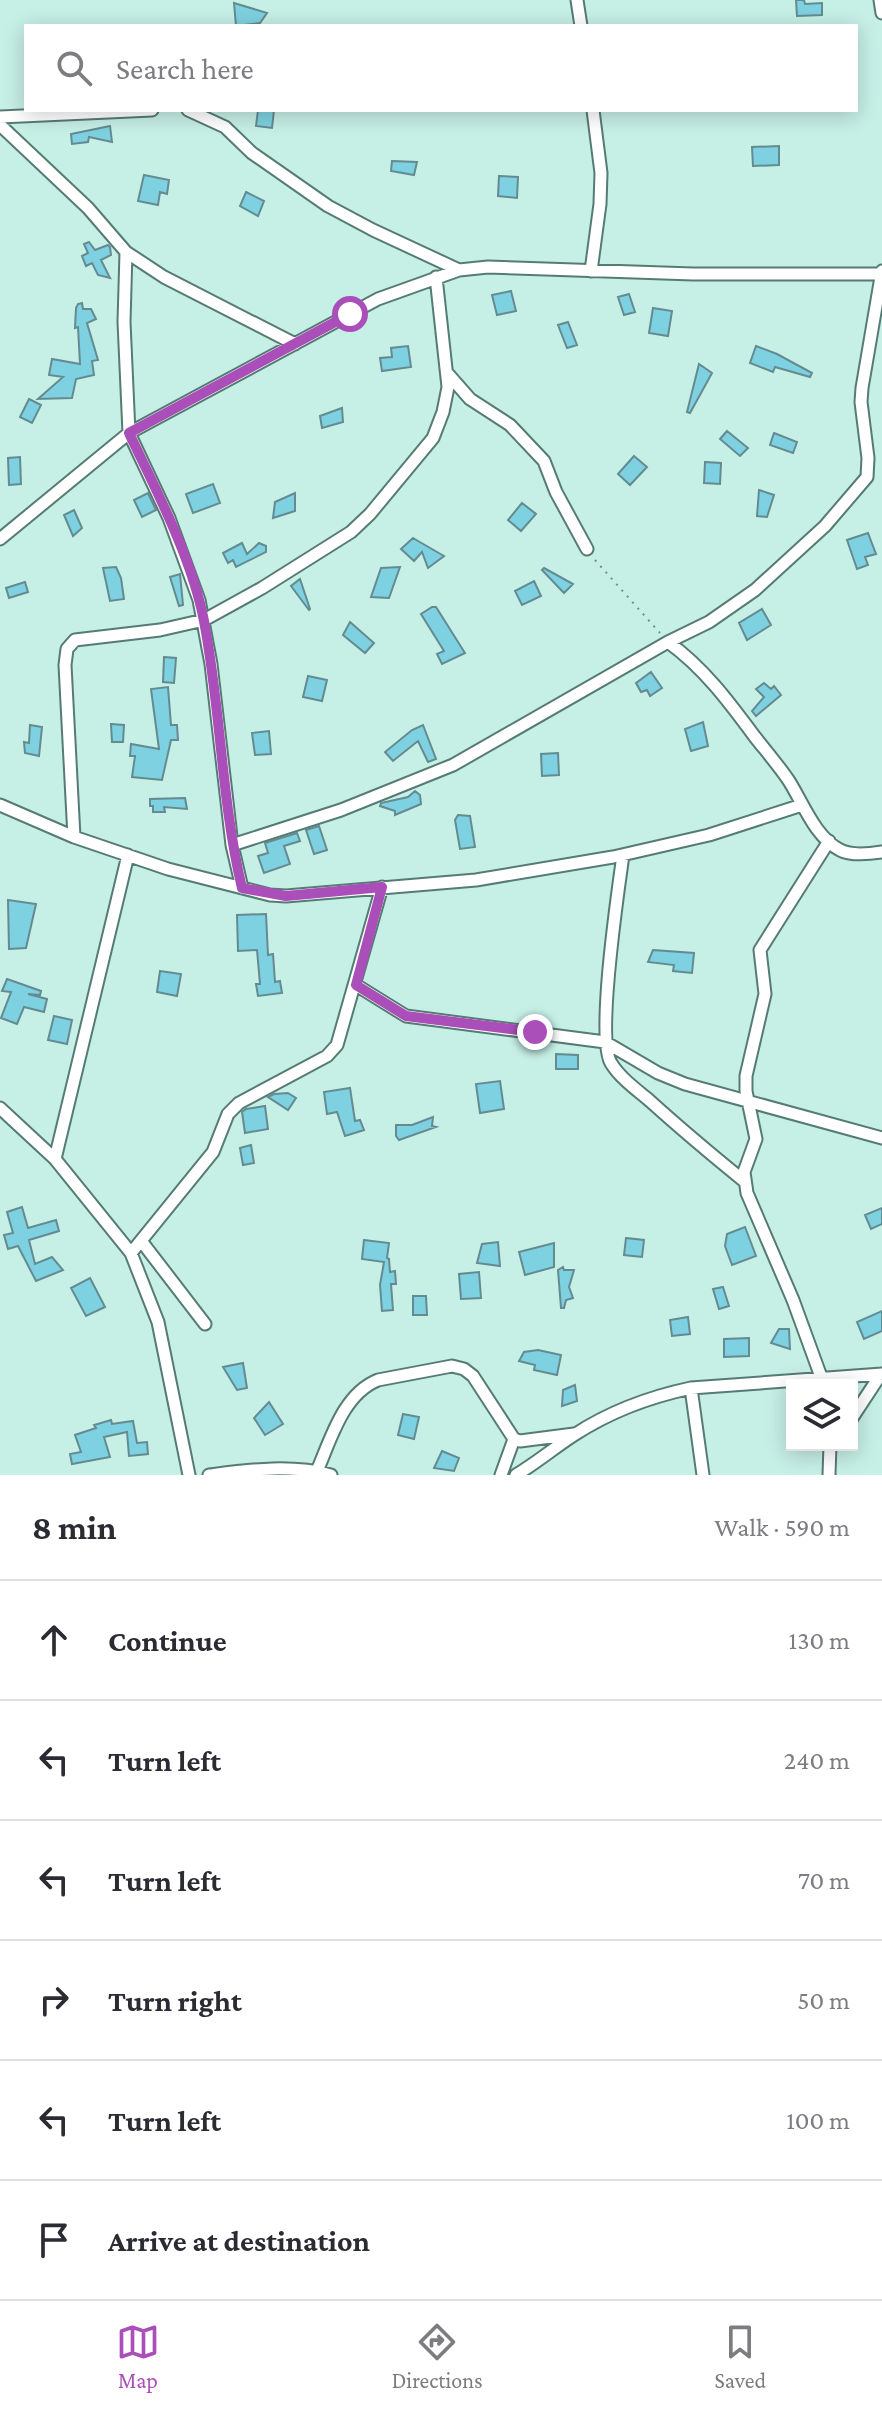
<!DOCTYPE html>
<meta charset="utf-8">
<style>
:root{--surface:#fff;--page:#f7f7f7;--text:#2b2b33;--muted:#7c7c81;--line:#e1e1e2;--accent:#aa4eb9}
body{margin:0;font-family:"Crimson Pro",serif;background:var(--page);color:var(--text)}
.controls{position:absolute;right:24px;bottom:24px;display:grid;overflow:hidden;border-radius:0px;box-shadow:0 4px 20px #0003}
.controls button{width:72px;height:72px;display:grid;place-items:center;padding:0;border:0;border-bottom:2px solid var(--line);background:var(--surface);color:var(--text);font:40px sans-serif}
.stop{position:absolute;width:24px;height:24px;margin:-18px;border:6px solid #aa4eb9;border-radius:50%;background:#fff}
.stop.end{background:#aa4eb9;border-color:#fff;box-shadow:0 2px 8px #0008}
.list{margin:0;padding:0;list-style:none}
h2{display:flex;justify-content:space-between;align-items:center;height:104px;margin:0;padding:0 32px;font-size:34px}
h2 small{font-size:26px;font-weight:400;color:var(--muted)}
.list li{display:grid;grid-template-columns:52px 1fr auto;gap:24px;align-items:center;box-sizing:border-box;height:120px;padding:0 32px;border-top:2px solid var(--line)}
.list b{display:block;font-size:30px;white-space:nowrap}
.list em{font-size:26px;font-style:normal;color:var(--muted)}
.icon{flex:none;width:44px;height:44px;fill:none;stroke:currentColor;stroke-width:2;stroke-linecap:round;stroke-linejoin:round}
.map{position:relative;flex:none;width:882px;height:1475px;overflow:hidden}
.search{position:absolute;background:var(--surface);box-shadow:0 4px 20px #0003;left:24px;right:24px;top:24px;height:88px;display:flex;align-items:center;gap:20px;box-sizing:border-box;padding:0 28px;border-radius:0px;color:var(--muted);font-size:30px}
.sheet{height:824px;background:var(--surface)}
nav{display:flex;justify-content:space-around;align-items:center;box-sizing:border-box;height:112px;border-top:2px solid var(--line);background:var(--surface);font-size:22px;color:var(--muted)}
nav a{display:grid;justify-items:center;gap:4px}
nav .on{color:var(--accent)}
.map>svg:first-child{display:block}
.building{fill:#7ed1e0;stroke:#648b91;stroke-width:2}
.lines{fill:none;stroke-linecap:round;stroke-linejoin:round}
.minor-casing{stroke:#567b74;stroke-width:15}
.path{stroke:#74908a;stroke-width:2;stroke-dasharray:2 6;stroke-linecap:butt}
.minor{stroke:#fff;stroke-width:11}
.route{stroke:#aa4eb9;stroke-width:10}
</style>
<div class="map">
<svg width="882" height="1475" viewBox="0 0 882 1475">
<rect width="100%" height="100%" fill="#c6efe6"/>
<path class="building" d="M796 0H804L805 4 822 3V15L797 16Z
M234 3 267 13 260 23 236 26Z
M258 110H274L272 128 256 126Z
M110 126 112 142 89 137 88 142 72 144 71 134Z
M779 146V165L753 166 752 147Z
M392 161 417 162 414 175 391 171Z
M144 175 169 180 167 194 160 192 158 205 138 201Z
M499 176 518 177 517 198 498 196Z
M246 192 264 201 258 216 240 206Z
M89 242 95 250 108 245 110 247 111 255 101 260 110 278 98 275 92 263 86 266 82 256 88 253 84 244Z
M511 291 516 311 497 315 492 295Z
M629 294 635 312 624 315 618 297Z
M82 303 83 309H91L96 319 87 323 98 360 92 361 94 375 76 379 72 398 38 399 63 377 49 375 52 359 80 364 78 327 75 328 76 308 78 304Z
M653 308 672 311 668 336 649 333Z
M568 322 577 345 567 348 558 325Z
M408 346 411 367 382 371 380 358 392 357 391 348Z
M756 346 777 354 812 373 810 377 775 367 773 372 750 363Z
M699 364 712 373 690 413 687 412Z
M29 399 41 405 32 423 20 417Z
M342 408 343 422 322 428 320 416Z
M727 431 748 448 740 456 720 439Z
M774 433 797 442 793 453 770 445Z
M634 456 647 467 630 485 618 474Z
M20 457 21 484 9 485 8 458Z
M705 462 721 463 720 484 704 483Z
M213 484 220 503 193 513 186 494Z
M759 490 774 495 767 517 757 516Z
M148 493 156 510 142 517 134 500Z
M295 493V511L273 518 275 502Z
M522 503 536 514 521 531 508 520Z
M74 510 82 528 73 536 64 515Z
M868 533 876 554 865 557 868 565 857 569 847 540Z
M413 538 418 541 444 556 428 568 422 552 414 561 401 549Z
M242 543 247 554 259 543 266 546V552L236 567 233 560 228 563 223 553Z
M116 567 121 578 124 599 110 601 103 568Z
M400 567 389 598 371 597 381 568Z
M544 568 573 584 564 593 542 570Z
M180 574 183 605 179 606 170 577Z
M300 579 310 609 309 610 291 586Z
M534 581 541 596 522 605 515 591Z
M25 582 28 592 9 598 6 588Z
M432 607H436L465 653 442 664 437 654 444 651 421 614Z
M762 609 771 625 747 640 739 623Z
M350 622 374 643 365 653 343 635Z
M164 657 176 658 174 683 163 682Z
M651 672 662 688 650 696 647 690 641 692 636 683Z
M308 676 327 680 322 701 303 697Z
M764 683 771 689 774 686 781 695 756 716 752 711 764 697 756 689Z
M168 687 171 725H177L178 740H171L162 780 132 777 135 756H130L131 744 159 749 151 689Z
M703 722 708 746 691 751 685 729Z
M111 724 124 725 123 742H112Z
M30 725 42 727 39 756 25 753 24 742 29 743Z
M423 725 436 759 428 762 418 741 393 761 385 752 412 730Z
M269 731 271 754 255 755 252 733Z
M558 753 559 775 542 776 541 754Z
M415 791 420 795 421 804 395 815V811L380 806 381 803 408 797Z
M185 798 187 809 164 807 165 812H153V806H150V799Z
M458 815 470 816 475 847 460 849 455 820Z
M319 826 327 850 314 854 306 830Z
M297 833 300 841 284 846 290 864 264 873 258 856 268 853 265 843Z
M8 900 36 904 26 948 9 949Z
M266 914 268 955 273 954 275 982 280 981 282 993 258 996 256 984H260L257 950 238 951 237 915Z
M653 950 694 953 692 973 673 971 674 965 648 962Z
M160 971 181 974 177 996 157 992Z
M7 979 41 991 40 995 28 994 47 999 44 1012 24 1007 17 1024 1 1018 11 992 2 991Z
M54 1016 72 1020 67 1044 48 1040Z
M556 1054 578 1055V1069H556Z
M500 1081 504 1109 480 1113 476 1084Z
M350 1088 355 1121 360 1120 364 1130 345 1136 337 1112 327 1114 324 1092Z
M288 1093 296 1098 288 1110 268 1097 274 1094Z
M265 1106 268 1129 245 1133 242 1112 246 1109Z
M433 1117 432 1126 436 1127 399 1140 396 1136V1125H412Z
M251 1145 254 1163 243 1165 240 1148Z
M22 1207 28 1228 56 1220 59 1231 29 1240 35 1264 52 1257 63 1270 36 1281 18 1246 8 1249 4 1235 13 1233 7 1212Z
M882 1208V1224L871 1229 865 1215Z
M745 1227 756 1256 732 1265 725 1246 727 1234Z
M626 1238 644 1240 642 1257 624 1255Z
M364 1240 389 1243 387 1258 389 1259 390 1272 395 1271 396 1284H391L393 1310 382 1311 380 1285 384 1262 362 1259Z
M498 1242 500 1266 477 1263 482 1244Z
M554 1243V1267L525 1275 519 1252Z
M563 1267 564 1270H574L569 1287 573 1298 566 1300 564 1308H561L558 1270Z
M479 1272 481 1298 461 1299 459 1274Z
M90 1278 105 1307 86 1316 71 1288Z
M723 1287 729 1306 719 1309 713 1289Z
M413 1296H426L427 1315H413Z
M882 1311V1331L864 1339 857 1322Z
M688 1317 690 1334 672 1336 670 1320Z
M779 1329H789L790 1349 771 1343Z
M749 1338V1356L724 1357V1339Z
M538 1350 561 1355 557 1375 534 1370 535 1365 519 1361 524 1352Z
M243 1363 247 1388 237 1390 223 1367Z
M575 1385 577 1401 562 1406 563 1390Z
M269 1402 283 1424 265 1435 254 1418Z
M403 1414 419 1417 414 1439 398 1435Z
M111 1420 112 1424 133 1421 137 1443 147 1442 148 1454 129 1456 127 1432 104 1437 110 1457 72 1464 70 1454 81 1452 75 1435 96 1428 94 1425Z
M442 1451 459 1458 454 1471 434 1468Z"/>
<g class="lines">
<defs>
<path id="minor" d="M577 0 581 26
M880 0 882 13
M188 110 225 127 252 153 328 206 373 230 459 270
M0 117 152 110
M0 125 88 208 126 252 164 277 295 344
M126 252 124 322 129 433 169 518 199 600 211 664 232 845 242 888
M591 271 600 204 601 173 593 110
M448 374 470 399 510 425 544 461 556 492 587 549
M0 539 129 433 378 299 459 270 488 267 693 274H882
M668 642C704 668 729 702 755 737 766 751 779 766 789 781 803 803 815 837 840 850 851 856 869 854 882 852
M0 805 74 837 168 869 270 895 286 896 476 880 613 857 709 835 802 805
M74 837 65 665 67 649 75 640 160 630 204 620 262 588 351 532 370 514 433 438 443 412 448 387 436 277
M232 845 341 810 453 765 668 642 709 622 755 590 825 526 867 477 868 458 861 402 862 388 882 271
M623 855C618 891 596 1039 611 1063 620 1078 637 1090 650 1101 681 1129 712 1155 744 1181
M356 985 406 1016 605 1042 658 1073 685 1084 882 1138
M0 1108 55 1159 131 1253 158 1322 189 1475
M55 1159 128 855
M142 1242 205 1324
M131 1253 213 1152 228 1114 239 1103 327 1056 337 1045 382 887
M824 1385 793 1300 747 1193 744 1172 756 1139 746 1091V1076L765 994 760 950 829 841
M691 1388 703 1475
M852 1418 881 1374
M317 1471C331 1439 343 1394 378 1380L452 1366 464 1369 473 1376 514 1439 520 1441 574 1434
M209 1475C249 1470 291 1464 331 1475
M501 1475 514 1439
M516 1475C536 1463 554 1448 574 1435 609 1412 649 1397 691 1388L882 1374
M829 1475 830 1445"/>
</defs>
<use href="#minor" class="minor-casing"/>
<path class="path" d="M595 560 660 633"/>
<use href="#minor" class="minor"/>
</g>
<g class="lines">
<path class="route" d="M350 314 129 433C156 490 192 558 204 621 221 709 221 800 242 888L286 896 382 887 356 985 406 1016 535 1032"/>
</g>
</svg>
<div class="controls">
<button><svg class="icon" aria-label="layers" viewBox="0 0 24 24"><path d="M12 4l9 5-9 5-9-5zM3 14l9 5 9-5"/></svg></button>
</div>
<div class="stop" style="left:350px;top:314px"></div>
<div class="stop end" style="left:535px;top:1032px"></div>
<div class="search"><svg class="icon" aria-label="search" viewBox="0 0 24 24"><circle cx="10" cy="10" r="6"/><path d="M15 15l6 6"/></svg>Search here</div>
</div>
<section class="sheet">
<h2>8 min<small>Walk · 590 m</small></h2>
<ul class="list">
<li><svg class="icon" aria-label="ahead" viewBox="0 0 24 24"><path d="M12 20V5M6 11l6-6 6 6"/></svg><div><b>Continue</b></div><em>130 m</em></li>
<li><svg class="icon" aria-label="left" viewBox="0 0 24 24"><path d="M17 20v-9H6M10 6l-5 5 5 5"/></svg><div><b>Turn left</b></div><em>240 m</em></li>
<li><svg class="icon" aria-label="left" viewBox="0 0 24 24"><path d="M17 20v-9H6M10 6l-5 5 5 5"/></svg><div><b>Turn left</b></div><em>70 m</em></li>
<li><svg class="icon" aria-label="right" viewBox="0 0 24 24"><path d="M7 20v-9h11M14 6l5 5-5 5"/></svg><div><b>Turn right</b></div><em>50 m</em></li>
<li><svg class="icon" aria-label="left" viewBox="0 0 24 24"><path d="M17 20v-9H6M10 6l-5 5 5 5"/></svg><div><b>Turn left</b></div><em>100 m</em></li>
<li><svg class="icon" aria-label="arrive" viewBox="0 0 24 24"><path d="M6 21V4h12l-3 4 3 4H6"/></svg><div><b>Arrive at destination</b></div></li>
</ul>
</section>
<nav>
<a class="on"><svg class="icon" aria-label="map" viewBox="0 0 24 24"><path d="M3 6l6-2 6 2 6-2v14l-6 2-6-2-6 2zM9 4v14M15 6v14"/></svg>Map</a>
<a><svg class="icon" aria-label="directions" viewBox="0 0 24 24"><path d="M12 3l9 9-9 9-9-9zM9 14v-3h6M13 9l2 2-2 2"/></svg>Directions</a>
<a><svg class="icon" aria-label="saved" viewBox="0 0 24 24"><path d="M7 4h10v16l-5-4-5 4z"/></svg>Saved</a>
</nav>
